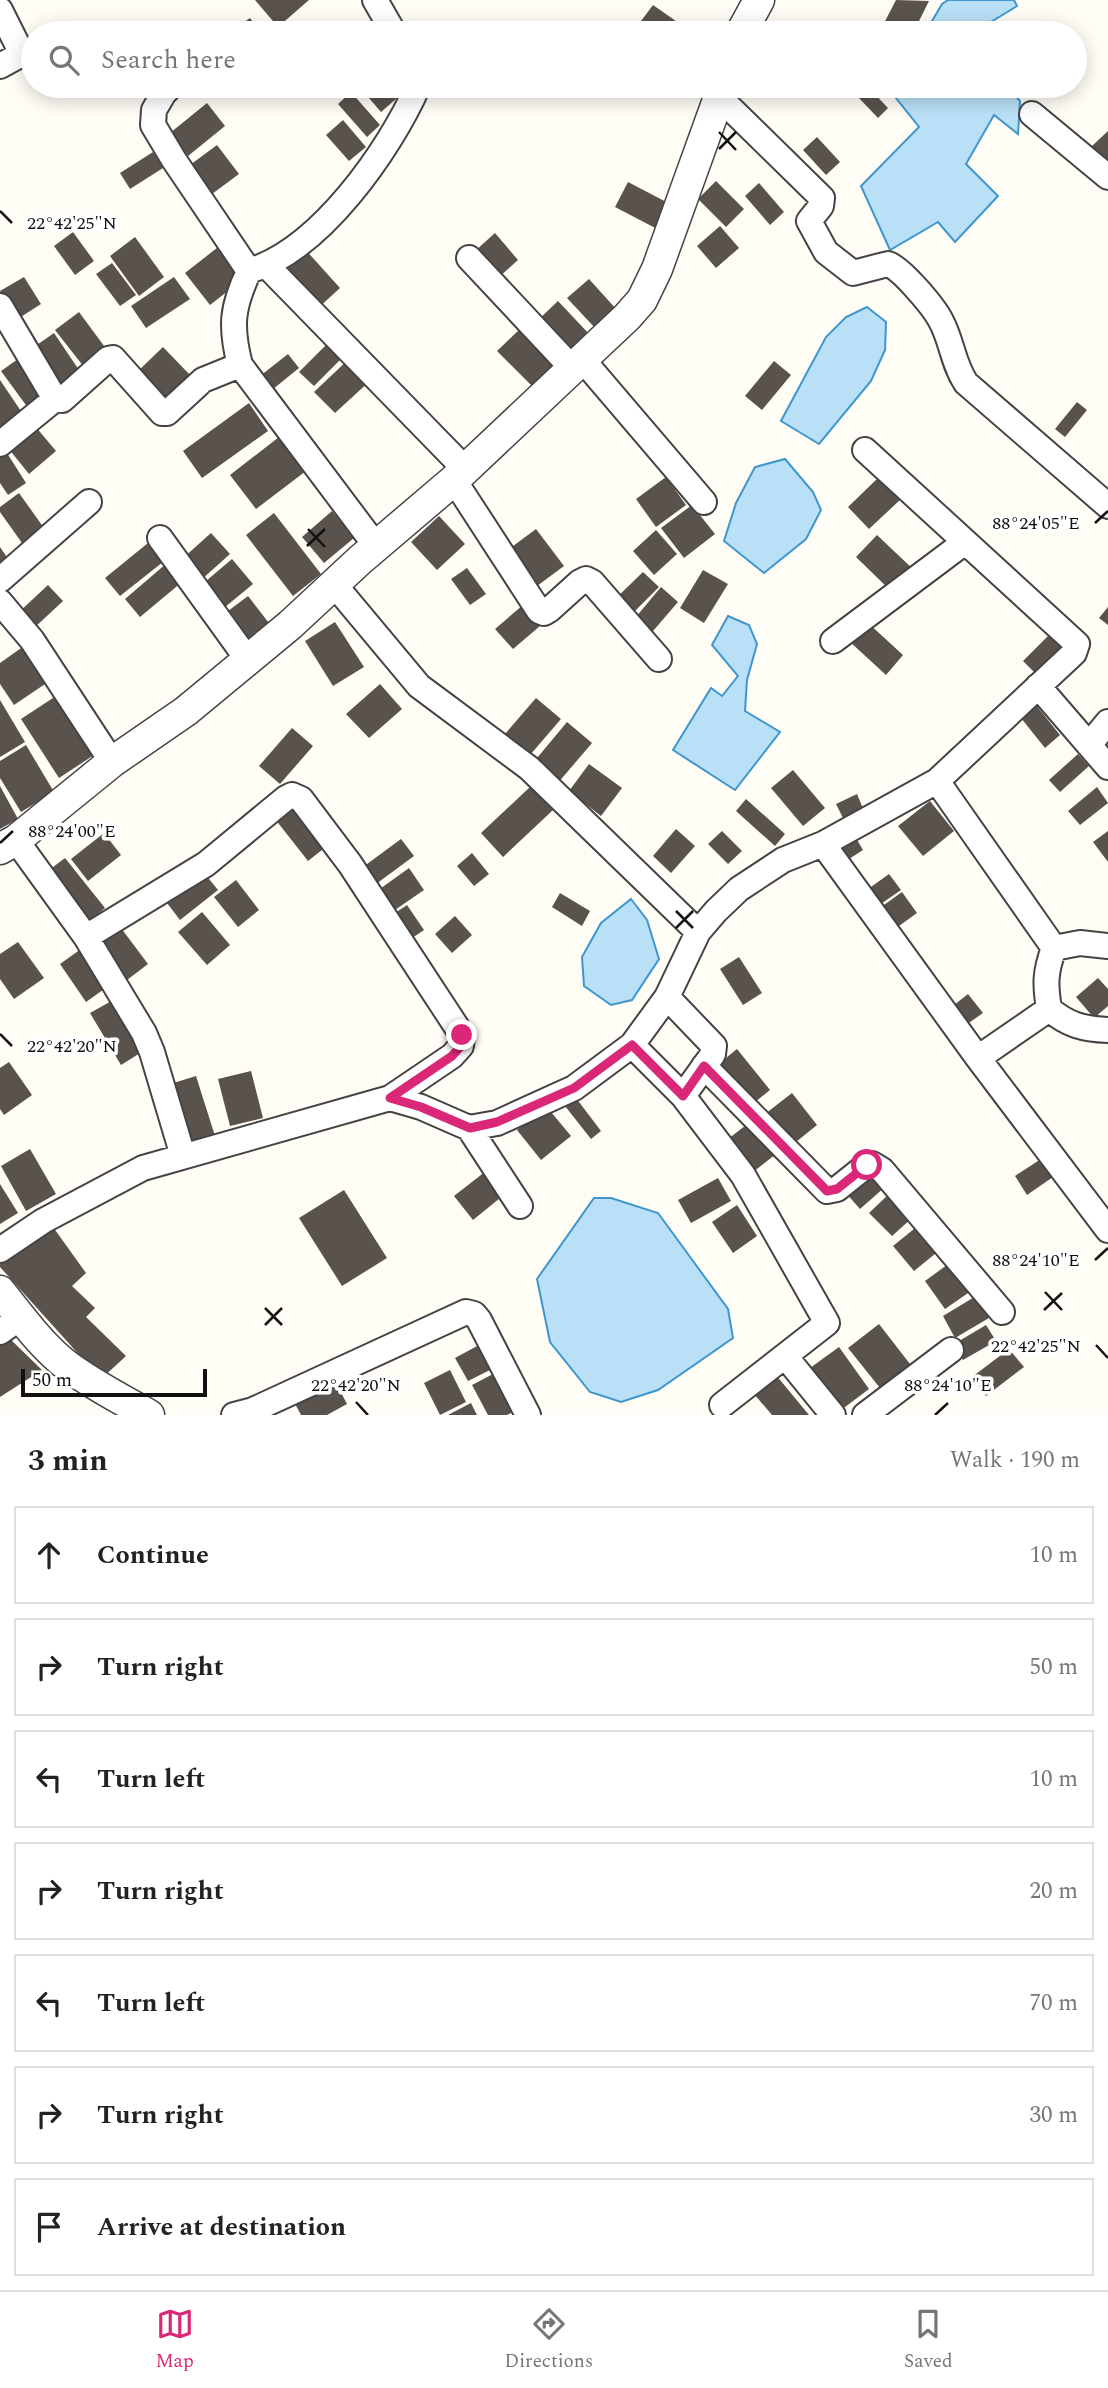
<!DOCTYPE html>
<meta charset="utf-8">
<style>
:root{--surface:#fff;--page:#f2f2f2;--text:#222;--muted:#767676;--line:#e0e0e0;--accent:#db2777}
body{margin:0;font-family:Spectral,serif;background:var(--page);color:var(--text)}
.scale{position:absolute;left:21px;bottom:18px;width:186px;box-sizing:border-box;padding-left:7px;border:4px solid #111;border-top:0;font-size:19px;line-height:24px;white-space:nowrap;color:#111;-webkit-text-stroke:5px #fff;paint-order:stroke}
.stop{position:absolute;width:21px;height:21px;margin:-16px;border:5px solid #db2777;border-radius:50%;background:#fff}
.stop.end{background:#db2777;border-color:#fff;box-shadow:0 2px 7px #0008}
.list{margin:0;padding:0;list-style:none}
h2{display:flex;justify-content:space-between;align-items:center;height:91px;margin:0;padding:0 28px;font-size:30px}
h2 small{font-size:23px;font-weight:400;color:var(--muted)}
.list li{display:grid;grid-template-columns:46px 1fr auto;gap:21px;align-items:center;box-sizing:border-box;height:98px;margin:0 14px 14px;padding:0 14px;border:2px solid var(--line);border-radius:0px}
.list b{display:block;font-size:26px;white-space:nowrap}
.list em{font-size:23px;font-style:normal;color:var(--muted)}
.icon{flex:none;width:38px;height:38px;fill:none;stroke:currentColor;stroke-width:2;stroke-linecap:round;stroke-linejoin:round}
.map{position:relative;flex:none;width:1108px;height:1415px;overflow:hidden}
.search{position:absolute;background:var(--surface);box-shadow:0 4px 18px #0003;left:21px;right:21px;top:21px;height:77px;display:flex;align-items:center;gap:18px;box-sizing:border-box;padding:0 24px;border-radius:38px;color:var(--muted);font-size:26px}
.sheet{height:875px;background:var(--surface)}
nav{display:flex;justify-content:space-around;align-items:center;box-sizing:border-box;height:98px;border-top:2px solid var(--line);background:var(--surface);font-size:19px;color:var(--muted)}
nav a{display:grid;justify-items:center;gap:4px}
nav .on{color:var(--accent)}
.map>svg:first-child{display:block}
.water{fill:#b9e0f7;stroke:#3f96cf;stroke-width:2}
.building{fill:#5a524d}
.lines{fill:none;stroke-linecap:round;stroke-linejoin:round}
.minor-casing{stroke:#444;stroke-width:28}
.tertiary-casing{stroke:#444;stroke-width:33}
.minor{stroke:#fff;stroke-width:24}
.tertiary{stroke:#fff;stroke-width:30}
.route{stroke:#db2777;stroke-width:9}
.ticks{fill:none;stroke:#111;stroke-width:2.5}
.ticks-label{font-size:18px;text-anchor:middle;fill:#111;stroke:#fff;stroke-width:7;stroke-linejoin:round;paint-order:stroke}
</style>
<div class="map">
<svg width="1108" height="1415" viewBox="0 0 1108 1415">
<rect width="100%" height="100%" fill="#fffdf5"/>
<path class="water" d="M948 0H1014L1017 6 991 22 990 33H925L942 4Z
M900 86H1007L1020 101 1018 134 994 115 966 164 998 196 955 242 938 222 890 250 861 186 919 127 896 98Z
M867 307 886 322 885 350 871 381 819 444 781 421 826 337 846 317Z
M785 459 813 492 821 510 806 539 764 573 724 541 736 503 755 467Z
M728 616 749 625 757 644 747 680 745 711 780 732 735 790 673 750 711 688 722 696 738 676 712 645Z
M631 899 647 920 659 959 632 1000 611 1005 584 986 582 957 601 923Z
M594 1198H611L658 1213 728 1309 733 1338 658 1390 621 1402 590 1392 550 1342 537 1279Z"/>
<path class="building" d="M255 0H309L278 27Z
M896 0 929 1 913 33H879Z
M653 5 693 33H632Z
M250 18 261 33H229Z
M367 86H411L381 112 362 90Z
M691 86H707L706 96Z
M868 87 888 108 878 118 858 97Z
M351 92 380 125 367 137 338 104Z
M207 103 225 126 188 156 170 133Z
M343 120 366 147 349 161 326 135Z
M1108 131V162L1092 146Z
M817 137 840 162 826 175 803 150Z
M217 145 239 174 212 194 190 165Z
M153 152 163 168 130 189 120 173Z
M716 181 744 209 726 227 698 199Z
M628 182 674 206 661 231 615 207Z
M759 183 784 212 770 225 745 196Z
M720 226 739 248 716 268 697 246Z
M73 232 94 261 75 275 54 246Z
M495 233 518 260 498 278 475 251Z
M135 237 164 277 139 296 110 256Z
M222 244 247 276 210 305 185 273Z
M303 247 340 288 316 310 279 269Z
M112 263 136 295 120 306 96 274Z
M24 277 41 304 16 320 0 291Z
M174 277 190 299 146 328 131 306Z
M589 279 617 310 596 329 567 298Z
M558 301 591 336 570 356 537 321Z
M79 312 107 350 84 367 55 330Z
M522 327 558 364 534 388 497 351Z
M54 333 81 373 59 388 31 349Z
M332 339 346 354 314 386 299 372Z
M163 347 191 376 162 404 134 375Z
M288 354 299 368 267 394 255 380Z
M351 357 372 379 335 413 314 392Z
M18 359 47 399 31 412 1 371Z
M774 361 791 375 762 410 745 396Z
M0 380 27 420 0 432Z
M1077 402 1087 410 1065 437 1055 429Z
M249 403 268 431 202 478 183 451Z
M35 426 56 451 29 474 8 448Z
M279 437 306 471 256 509 230 475Z
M5 450 26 483 8 495 0 483V453Z
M666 477 686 505 656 527 636 499Z
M879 477 901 499 869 529 848 507Z
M19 493 49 535 27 550 0 512V507Z
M692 505 715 534 684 558 661 528Z
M332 511 354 538 324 563 302 537Z
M274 513 321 574 293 596 246 535Z
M439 516 465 544 437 570 411 542Z
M536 529 564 566 533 589 505 552Z
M656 530 677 554 654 575 633 551Z
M211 533 230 554 201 580 182 559Z
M877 535 915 571 893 593 856 557Z
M148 543 163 562 120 596 105 578Z
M0 547 11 563 0 571Z
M232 559 253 584 219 612 199 587Z
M167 563 182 582 140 617 125 599Z
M467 568 486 594 470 605 451 579Z
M703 570 728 584 704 623 680 608Z
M643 572 659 587 627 619 611 603Z
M48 585 63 601 33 629 18 613Z
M661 587 678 602 647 638 630 624Z
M248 596 272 627 244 649 220 617Z
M523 605 540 626 513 649 495 629Z
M1108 607V625L1099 618Z
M335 622 364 667 333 686 305 641Z
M867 622 903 655 886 675 849 641Z
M1049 635 1065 650 1039 677 1023 661Z
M24 646 48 682 14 705 0 684V663Z
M380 684 402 709 369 738 346 714Z
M56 696 94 755 59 778 21 719Z
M536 698 561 719 530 755 505 734Z
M0 700 25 742 0 757Z
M1032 700 1060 735 1045 748 1017 713Z
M567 722 592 743 557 784 532 764Z
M292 728 313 746 280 784 259 766Z
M26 745 54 792 21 812 0 778V761Z
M1078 754 1089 766 1060 792 1049 780Z
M589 764 622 788 601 816 569 791Z
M793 770 825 808 803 826 771 788Z
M0 786 18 819 0 829Z
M530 787 553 810 503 857 481 833Z
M1097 787 1108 803 1080 825 1068 811Z
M857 794 864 811 844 820 836 804Z
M746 799 785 834 775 846 736 811Z
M930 801 954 831 923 856 898 826Z
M293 804 327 846 308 861 275 819Z
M676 829 695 846 671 873 653 856Z
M722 831 742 851 728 864 708 844Z
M1108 831V862L1093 842Z
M104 833 121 855 88 881 71 859Z
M856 838 863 850 849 859 842 846Z
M401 839 414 856 376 884 363 867Z
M472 853 489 874 474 886 457 866Z
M65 858 105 908 86 924 45 873Z
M409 868 424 890 392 912 377 891Z
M205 874 218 890 180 920 167 903Z
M889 874 901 890 875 908 864 892Z
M236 880 259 910 238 927 214 897Z
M902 892 917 913 892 931 877 910Z
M560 893 590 911 582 926 552 907Z
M407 905 424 930 409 940 392 915Z
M202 912 230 945 207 965 178 932Z
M455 916 472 935 452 953 435 934Z
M121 928 148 964 127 980 100 944Z
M18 942 44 978 14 999 0 979V954Z
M81 949 107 987 86 1002 60 964Z
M739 957 762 993 743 1005 720 969Z
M1098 978 1108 989V1006L1094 1018 1076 997Z
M968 994 983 1013 963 1027 949 1009Z
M115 999 145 1050 121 1065 90 1013Z
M737 1049 770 1090 749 1107 716 1066Z
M9 1062 32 1095 4 1115 0 1109V1068Z
M251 1071 263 1118 230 1126 218 1079Z
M196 1076 215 1136 187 1145 167 1085Z
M792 1093 817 1125 791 1146 765 1114Z
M576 1098 601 1131 591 1139 565 1106Z
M546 1106 571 1136 541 1160 517 1130Z
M750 1122 776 1154 753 1172 728 1139Z
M30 1149 56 1194 26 1211 1 1166Z
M1041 1159 1053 1177 1027 1195 1015 1176Z
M870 1170 885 1187 860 1209 845 1192Z
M486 1171 505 1194 473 1220 454 1196Z
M718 1178 731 1201 691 1223 678 1200Z
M0 1184 18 1213 0 1224Z
M344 1190 387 1258 342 1286 299 1218Z
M889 1194 912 1218 892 1236 869 1213Z
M737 1205 757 1236 733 1253 712 1222Z
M920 1224 941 1249 914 1271 893 1246Z
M53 1227 86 1273 72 1286 95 1308 86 1317 126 1356 101 1379 0 1267V1259Z
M951 1262 971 1291 945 1309 925 1281Z
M976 1296 989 1318 955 1338 943 1316Z
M879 1324 910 1364 880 1388 848 1348Z
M986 1325 996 1341 963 1360 954 1344Z
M6 1335 42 1370 0 1397V1339Z
M479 1345 492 1369 468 1381 455 1358Z
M839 1347 869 1389 841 1410 810 1368Z
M1009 1349 1024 1367 986 1396 972 1377Z
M450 1370 466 1402 440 1415 424 1383Z
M495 1373 515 1411 507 1415H488L472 1385Z
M776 1375 809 1415H772L754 1394Z
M334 1379 347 1404 327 1415H301L293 1400Z
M471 1403 477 1415H448Z"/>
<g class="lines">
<defs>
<path id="minor" d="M375 0 394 33
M0 10 22 54 0 66
M171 86 164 93 154 110 153 125 174 160 249 271C320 250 389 151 418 86
M719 97 822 198 821 206 809 221 826 252 853 273 888 264C902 269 934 307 941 321 952 341 953 364 966 383L1108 506
M1032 114 1108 177
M469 258 572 368
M267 266 465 469
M249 271C232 307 230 326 240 365L376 546
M0 306 55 399 62 400 108 359 113 358 162 413H167L203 380 240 365
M582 359 704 502
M0 444 55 399
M865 450 1077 644 1074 653 937 781
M454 480 539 611 544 613 549 610 580 582 586 579 592 582 659 659
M160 538 248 660
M0 580 89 502
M333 583 419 686 529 768 698 932
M0 602 32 640 112 762
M833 641 965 542
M1038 686 1108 767
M1089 745 1108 722
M823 844 978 1058 1108 1230
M86 937 144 1033 152 1052 183 1156
M1054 948C1045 972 1045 984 1049 1009 1068 1025 1083 1029 1108 1030
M1054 948 1080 943 1108 946
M667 997 714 1046 713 1054 683 1096
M632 1045 683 1096 743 1175 827 1323 722 1405
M978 1058 1049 1009
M704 1066 827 1191 837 1189 867 1165 872 1164 882 1170 1002 1312
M390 1098 421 1107 469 1128 497 1123 574 1088 632 1045 667 997 698 932 716 911 739 889 783 860 823 844 937 781 1054 948
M469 1128 520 1206
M0 1250 43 1221 143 1168 390 1098 452 1056 461 1046 462 1035 350 864 301 799 292 795 286 798 206 864 86 937 16 840
M0 1332 21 1317
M785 1356 833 1415
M234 1415 253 1410 466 1312 474 1314 479 1320 528 1415
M865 1415 951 1350"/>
<path id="tertiary" d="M741 33 759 0
M0 849 16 840 112 762 186 711 290 625 360 560 454 480 627 317 642 300 657 269 723 86
M0 1291C20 1316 40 1344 65 1364 91 1384 121 1399 149 1415"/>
</defs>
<use href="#minor" class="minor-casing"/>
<use href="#tertiary" class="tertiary-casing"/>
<use href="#minor" class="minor"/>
<use href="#tertiary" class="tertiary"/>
</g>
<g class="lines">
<path class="route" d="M462 1035 461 1046 452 1056 390 1098 421 1107 470 1128 497 1122 574 1088 632 1045 683 1096 704 1066 827 1191 837 1189 867 1165"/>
</g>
<path class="ticks" d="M719 132 736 150M719 149 736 132M0 211 12 223M1095 523 1108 511M308 529 325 547M307 546 325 529M0 843 13 831M676 911 693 928M676 928 693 911M0 1034 12 1046M1095 1260 1108 1248M1045 1292 1062 1310M265 1308 282 1325M1044 1310 1062 1293M265 1325 282 1308M1096 1345 1108 1358M356 1402 368 1415M935 1415 948 1403"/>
<g class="ticks-label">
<text x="72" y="229">22°42'25"N</text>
<text x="1036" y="529">88°24'05"E</text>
<text x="72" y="837">88°24'00"E</text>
<text x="72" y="1052">22°42'20"N</text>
<text x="1036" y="1266">88°24'10"E</text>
<text x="1036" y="1352">22°42'25"N</text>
<text x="356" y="1391">22°42'20"N</text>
<text x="948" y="1391">88°24'10"E</text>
</g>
</svg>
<div class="scale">50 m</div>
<div class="stop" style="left:867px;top:1165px"></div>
<div class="stop end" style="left:462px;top:1035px"></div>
<div class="search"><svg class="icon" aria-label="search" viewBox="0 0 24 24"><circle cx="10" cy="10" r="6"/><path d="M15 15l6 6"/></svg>Search here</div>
</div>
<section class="sheet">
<h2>3 min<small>Walk · 190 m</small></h2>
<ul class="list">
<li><svg class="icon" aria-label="ahead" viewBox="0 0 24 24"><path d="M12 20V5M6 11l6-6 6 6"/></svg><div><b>Continue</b></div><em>10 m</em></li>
<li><svg class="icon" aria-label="right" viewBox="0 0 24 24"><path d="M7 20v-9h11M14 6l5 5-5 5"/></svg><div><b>Turn right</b></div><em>50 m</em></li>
<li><svg class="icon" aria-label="left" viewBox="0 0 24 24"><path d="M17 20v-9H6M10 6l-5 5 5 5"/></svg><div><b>Turn left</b></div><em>10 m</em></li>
<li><svg class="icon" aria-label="right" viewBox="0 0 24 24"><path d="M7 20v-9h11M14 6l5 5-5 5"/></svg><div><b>Turn right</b></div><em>20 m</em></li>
<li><svg class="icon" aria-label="left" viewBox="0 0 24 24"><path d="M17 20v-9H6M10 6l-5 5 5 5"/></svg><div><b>Turn left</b></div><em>70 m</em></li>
<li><svg class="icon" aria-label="right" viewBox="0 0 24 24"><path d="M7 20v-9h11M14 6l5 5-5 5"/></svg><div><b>Turn right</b></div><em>30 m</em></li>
<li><svg class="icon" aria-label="arrive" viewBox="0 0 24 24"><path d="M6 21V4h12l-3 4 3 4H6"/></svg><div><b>Arrive at destination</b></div></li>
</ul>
</section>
<nav>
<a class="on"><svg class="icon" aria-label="map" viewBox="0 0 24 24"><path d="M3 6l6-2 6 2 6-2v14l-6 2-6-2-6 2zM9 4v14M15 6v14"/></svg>Map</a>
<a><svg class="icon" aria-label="directions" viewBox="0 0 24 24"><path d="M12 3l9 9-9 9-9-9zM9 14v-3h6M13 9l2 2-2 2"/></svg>Directions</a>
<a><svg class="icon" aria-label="saved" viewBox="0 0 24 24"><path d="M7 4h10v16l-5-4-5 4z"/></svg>Saved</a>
</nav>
